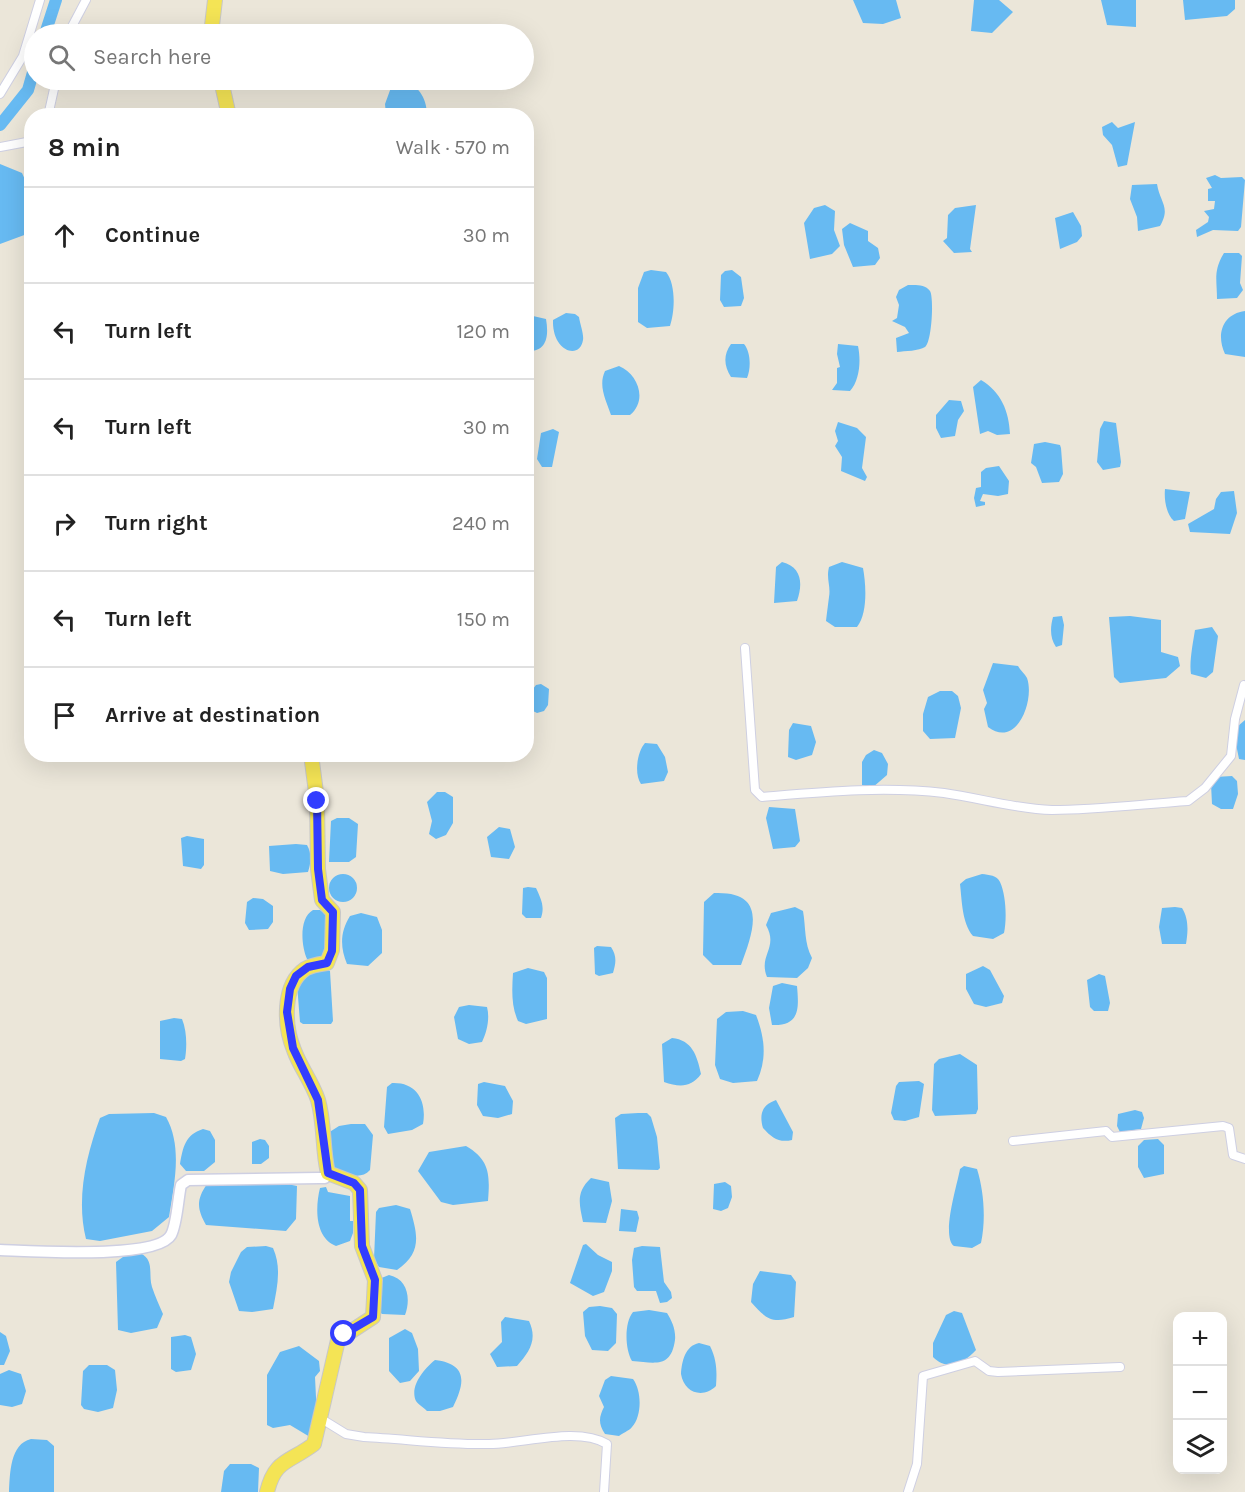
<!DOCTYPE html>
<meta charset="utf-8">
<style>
:root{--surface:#fff;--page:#f2f2f2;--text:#222;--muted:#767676;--line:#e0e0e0}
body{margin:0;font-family:Karla,sans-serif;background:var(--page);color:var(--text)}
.controls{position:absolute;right:18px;bottom:18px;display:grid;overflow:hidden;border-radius:12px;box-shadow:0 6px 24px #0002}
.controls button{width:54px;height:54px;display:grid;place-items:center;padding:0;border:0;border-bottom:2px solid var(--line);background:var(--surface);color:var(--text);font:30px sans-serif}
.stop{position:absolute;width:18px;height:18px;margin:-14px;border:4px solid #323dff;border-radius:50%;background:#fff}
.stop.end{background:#323dff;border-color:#fff;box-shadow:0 2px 6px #0008}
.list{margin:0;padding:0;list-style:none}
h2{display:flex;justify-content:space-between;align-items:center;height:78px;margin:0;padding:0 24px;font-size:26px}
h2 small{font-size:20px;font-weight:400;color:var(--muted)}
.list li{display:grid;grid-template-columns:39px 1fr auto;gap:18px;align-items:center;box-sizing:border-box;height:96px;padding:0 24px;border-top:2px solid var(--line)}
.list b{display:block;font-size:22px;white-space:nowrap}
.list em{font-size:20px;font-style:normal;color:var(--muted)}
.icon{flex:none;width:33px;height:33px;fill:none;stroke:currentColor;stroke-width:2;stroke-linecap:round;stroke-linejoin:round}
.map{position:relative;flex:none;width:1245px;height:1492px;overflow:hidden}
.search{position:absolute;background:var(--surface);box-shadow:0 6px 24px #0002;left:24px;top:24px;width:510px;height:66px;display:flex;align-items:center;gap:15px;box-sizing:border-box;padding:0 21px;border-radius:33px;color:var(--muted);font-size:22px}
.panel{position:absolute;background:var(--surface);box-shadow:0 6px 24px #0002;left:24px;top:108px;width:510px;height:654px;border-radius:24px}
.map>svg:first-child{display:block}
.water{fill:#67baf2}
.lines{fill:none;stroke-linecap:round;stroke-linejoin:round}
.river{stroke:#67baf2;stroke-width:12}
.minor-casing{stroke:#cecfe2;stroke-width:10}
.tertiary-casing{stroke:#cecfe2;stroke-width:13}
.primary-casing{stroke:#c7c7c7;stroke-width:16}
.minor{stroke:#fff;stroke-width:8}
.tertiary{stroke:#fff;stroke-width:10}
.primary{stroke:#f4e455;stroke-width:14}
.route{stroke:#323dff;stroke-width:8}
</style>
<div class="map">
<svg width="1245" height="1492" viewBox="0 0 1245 1492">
<rect width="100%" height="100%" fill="#ebe6d9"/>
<path class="water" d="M853 0H896L901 18 883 24 863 23Z
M974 0H999L1013 12 992 33 971 31Z
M1101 0H1136V27L1107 25Z
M1183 0H1235V9L1227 16 1185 20Z
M399 80C418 83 427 98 427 115H386L385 104 393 82Z
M1112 122 1118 128 1135 122 1127 165 1118 167 1112 145 1103 135 1102 127Z
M0 164 22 173C32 193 30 213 27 234L0 244Z
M1215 175 1221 178 1242 177 1245 180 1241 227 1238 231 1213 230 1197 237 1196 230 1208 222 1209 217 1204 211 1214 209 1215 201H1208V189L1212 188 1206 178Z
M1157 184C1160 203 1171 207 1160 226L1138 231 1137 217 1130 199 1132 185Z
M825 205 835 211 834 230 840 246 832 254 810 259 804 223 814 208Z
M976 205 970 249 972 252 954 253 943 241 947 238 948 215 955 208Z
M1073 212 1081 226 1082 236 1077 242 1060 249 1055 218Z
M850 223 868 231V241L878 248 880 258 875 265 853 267 844 245 842 229Z
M1224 253H1239L1242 256 1240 283 1243 290 1237 298 1217 299C1217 280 1213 271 1224 253Z
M651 270 666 272C676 284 675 311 670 326L647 328 638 322V288L644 272Z
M732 270 741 277 744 298 741 306 724 307 720 300 721 275 725 271Z
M908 285C916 285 925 284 930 291 934 297 932 342 925 347 919 351 905 351 897 352L896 338 909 333 905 327 892 321 897 318 899 305 896 297 899 290Z
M1245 311V357L1225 354C1216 335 1222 314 1245 311Z
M566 313 575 314 579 317C580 324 584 334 583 340 580 360 552 352 553 320Z
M533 316 546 319C549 336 547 352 527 351V318Z
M731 344H744C751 352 751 369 747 378L731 377C724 366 723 355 731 344Z
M838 344 858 346C861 360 860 380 850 391L832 390 837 383V368L840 367 837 354Z
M619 366C638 374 648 400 630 415H611C606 400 598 386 605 371Z
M981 380C1001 392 1009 411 1010 434L997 435 988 431 980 434 973 387Z
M949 400 961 401 964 411 958 420 955 436 941 438 936 428V415Z
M1104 421 1116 423 1121 462 1120 467 1103 470 1097 462 1100 429Z
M838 422 857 428 866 437 862 468 867 477 865 481 841 471 842 457 835 446 838 441 835 431Z
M553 429 559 432 552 467H542L537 459 541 433Z
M1045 442 1060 445 1061 448 1063 474 1059 482 1042 483 1036 467 1031 463 1034 444Z
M999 466 1009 481 1008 494 998 496 983 494 980 501 985 502V505L976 507 974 498 976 488 981 487V472L986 468Z
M1165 489 1190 492 1185 519 1174 521C1166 514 1164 499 1165 489Z
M1234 491 1237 513 1230 534 1190 532 1188 524 1214 509 1216 499 1221 492Z
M782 562C802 567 803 584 797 601L774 603 776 567Z
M842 562 863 568C866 584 868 613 857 627H835L826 621C827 612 828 605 829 597 831 586 826 579 829 567Z
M1062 616 1064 625 1062 645 1056 647C1050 638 1050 628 1053 617Z
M1130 616 1161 620V652L1178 657 1180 666 1166 678 1120 683 1114 677 1109 617Z
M1212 627 1218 636 1213 672 1206 678 1191 674C1189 662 1193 643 1195 630Z
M993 663 1018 666C1020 670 1025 674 1027 678 1035 700 1017 749 988 727L984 709 987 703 983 690Z
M541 684 549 689 548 705 544 711 537 713 531 710 529 694 536 685Z
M940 691H952L958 696 961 708 955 738 930 739 923 731V714L928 697Z
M1245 720V760L1239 759 1236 744 1238 726Z
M793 723 811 726 816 742 812 755 796 760 788 757 789 730Z
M645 743 657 744 665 757 668 772 664 781 641 784C634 774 637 752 645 743Z
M874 750 882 753 888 764 887 775 872 788 862 785V762L866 755Z
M1232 776 1237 781 1238 794 1233 809H1221L1212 804 1211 784 1215 777Z
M437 792H445L453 797V823L446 835 436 839 429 834 432 821 427 802Z
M769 807 795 809 800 841 795 847 773 849 766 818Z
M337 818H349L358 824 356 857 349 862H329L331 821Z
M499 827 510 829 515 847 509 859 491 857 487 837Z
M187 836 204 839V865L201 869 183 866 181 838Z
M296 844 307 845C312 854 311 862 308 872L283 874 270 871 269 846Z
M982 874C989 875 997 875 1000 882 1006 895 1007 919 1004 933L993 939 973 936C962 923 962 901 960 884L966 879Z
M329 888a14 14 0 1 1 28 0a14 14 0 1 1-28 0Z
M528 887 536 888C541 899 545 906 541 918H526L522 914 523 888Z
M714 893C768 891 754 930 741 965H713L703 955 704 902Z
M253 898 263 899 273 906V922L268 929 249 930 245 923 247 902Z
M795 907 803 911C806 928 804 943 812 958L808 968 797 978 767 977C758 955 779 948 766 925L771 913Z
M1175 907 1182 908C1189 919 1188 932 1186 944H1162L1159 927 1162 908Z
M313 910H320L329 917V952L321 960 307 959C301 945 299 918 313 910Z
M361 913 377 917 382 930V953L368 966 347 964C340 947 340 932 350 916Z
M597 946 611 947C617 956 616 963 613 973L599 976 595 974 594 948Z
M983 966 990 970 1004 996 1002 1003 986 1007 974 1004 966 989V974Z
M528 968 544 972 547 978V1019L526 1024 518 1021C511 1006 512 989 513 973Z
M325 969 330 971 333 1021 331 1024H303L300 1022 297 984 306 973Z
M1099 974 1105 976 1110 1003 1108 1011H1094L1090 1007 1087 980Z
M782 983 797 986C799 1009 800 1026 772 1025L769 1008 773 986Z
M469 1005 487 1007C490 1018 487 1032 482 1042L469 1044 458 1039 454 1017 459 1007Z
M743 1011 756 1015C765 1038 767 1059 757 1081L733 1083 720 1079 715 1065 717 1019 726 1012Z
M174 1018 182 1019C187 1031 187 1047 185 1059L181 1061 160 1059V1021Z
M672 1038C692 1040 697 1055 701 1074 691 1088 679 1087 664 1082L662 1044Z
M960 1054 977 1065 978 1109 976 1114 935 1116 932 1110 934 1064 939 1059Z
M919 1081 924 1084 919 1117 905 1121 894 1120 891 1113 896 1086 899 1082Z
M484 1082 505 1086 513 1101 512 1114 498 1118 483 1116 477 1105 478 1084Z
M392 1083C417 1082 427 1101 423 1124L412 1130 388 1134 384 1127 387 1087Z
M776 1100 793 1132 792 1140C779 1143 772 1138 763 1128 759 1114 762 1105 776 1100Z
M1135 1110 1142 1112 1144 1118 1141 1129 1120 1132 1117 1126 1118 1114Z
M154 1113 166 1117C183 1147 174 1185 169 1217L152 1231 100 1241 86 1239C76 1199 86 1156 100 1118L109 1114Z
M638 1113H647L651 1117 657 1137 660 1168 658 1170 618 1169 615 1118 621 1114Z
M351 1124H365L373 1135 370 1170C359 1182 343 1172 330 1167L328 1133 339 1126Z
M203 1129 210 1131 215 1140V1162L204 1171H186L180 1164C183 1147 185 1135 203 1129Z
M260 1139 265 1140 269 1146V1158L261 1164H252V1142Z
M1158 1139 1164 1145V1174L1144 1178 1138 1167V1146L1144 1140Z
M466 1146C490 1160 490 1175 488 1201L453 1205 441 1202 418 1171 429 1152Z
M964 1166 977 1169C984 1191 986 1220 981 1243L972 1248 954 1246C941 1236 957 1186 960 1169Z
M591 1178 609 1182 612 1201 606 1223 583 1222C579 1203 576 1192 591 1178Z
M277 1182 297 1186 296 1219 286 1231 206 1225C197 1209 196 1200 207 1184Z
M725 1182 731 1186 732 1197 728 1208 721 1211 713 1209 714 1184Z
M326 1187 328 1192 350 1196V1221H353V1233L350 1241 336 1246C315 1238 315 1208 320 1188Z
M396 1205 410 1209C418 1235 422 1253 397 1270L379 1267 374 1259 376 1212 379 1208Z
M621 1209 637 1211 639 1218 636 1232 619 1231Z
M586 1244 598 1255 612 1262V1271L604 1292 593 1296 570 1283 583 1245Z
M266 1246 273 1248C282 1268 277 1288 273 1309L252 1312 239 1311 229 1282 231 1272 241 1252 247 1247Z
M642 1246 660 1247 664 1282 671 1292 672 1298 667 1302 660 1303 656 1291H637L634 1287 632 1260 634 1248Z
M140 1253C155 1260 148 1274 152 1287 155 1296 159 1305 163 1314L157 1328 131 1333 118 1330 116 1262 127 1254Z
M760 1271 791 1275 796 1282 794 1317C772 1324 766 1319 751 1302L753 1284Z
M389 1275C408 1279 411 1299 405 1315L382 1314 379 1311V1279Z
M600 1306 612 1308 617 1314 616 1343 608 1351 592 1350 585 1336 583 1312 589 1307Z
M649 1310 667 1313C672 1321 676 1330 675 1340 671 1368 656 1363 632 1361 625 1349 624 1323 633 1312Z
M954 1311 962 1313 976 1350C964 1363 948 1372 933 1357V1343L946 1315Z
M505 1317 529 1321C538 1340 529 1352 517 1366L497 1367 490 1354 502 1342 501 1322Z
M405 1329 412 1333 418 1349 419 1371 410 1381 400 1383 389 1371V1338Z
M0 1332 6 1336 10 1351 4 1365H0Z
M185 1335 191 1337 196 1354 191 1370 176 1372 171 1369V1337Z
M699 1343 710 1346C717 1360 717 1372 716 1386 703 1399 684 1393 681 1374 682 1361 685 1346 699 1343Z
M299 1346 319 1361 320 1371 315 1377 317 1418 310 1437 290 1425 273 1428 267 1425V1375L280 1352Z
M435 1360C468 1364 465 1383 453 1407L440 1411H427C424 1408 418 1404 416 1401 409 1386 425 1368 435 1360Z
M89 1365H107L115 1370 117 1390 113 1408 98 1412 84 1409 81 1405 83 1371Z
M9 1370 21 1374 26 1391 22 1404 12 1407 0 1405V1374Z
M611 1376 633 1379C642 1391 642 1416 632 1427 629 1431 622 1433 619 1436L605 1434C598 1423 599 1417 604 1407L599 1396 605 1380Z
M31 1439 47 1440 54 1446V1492H9C10 1473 10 1444 31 1439Z
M230 1464H251L259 1468 258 1492H221L224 1471Z"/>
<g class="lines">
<path class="river" d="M45 34 56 0
M0 125 28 90 34 69"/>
<defs>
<path id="minor" d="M68 34 86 0
M0 94 23 56 40 0
M48 116 56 80
M0 147 32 141
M745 648 755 790 762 797C822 792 883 786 944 793 980 798 1015 809 1052 810 1097 810 1143 804 1188 801L1205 788 1231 756 1235 719 1244 685
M1013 1141 1106 1131 1112 1137 1223 1126 1229 1128 1233 1155 1245 1159
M320 1418 346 1434 364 1437C405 1439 448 1445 489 1444 523 1444 577 1426 607 1444L604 1492
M908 1492 917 1464 923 1376 975 1361 989 1371 998 1372 1120 1367"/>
<path id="tertiary" d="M0 1250C29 1251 157 1260 171 1235 177 1224 178 1198 181 1185L188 1180 319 1178H325L328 1173"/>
<path id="primary" d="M211 34 215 0
M221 80 229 116
M267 1492C275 1459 289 1463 314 1444L338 1340 373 1317 375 1280 362 1246 360 1190 354 1183 328 1173C322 1149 325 1124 318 1100 312 1082 300 1067 294 1050 284 1026 282 985 305 969 311 965 320 964 327 963L332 950 333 912 322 900 318 869 317 800 311 754"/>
</defs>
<use href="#minor" class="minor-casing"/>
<use href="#tertiary" class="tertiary-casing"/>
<use href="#primary" class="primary-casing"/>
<use href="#minor" class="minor"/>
<use href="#tertiary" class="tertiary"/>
<use href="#primary" class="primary"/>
</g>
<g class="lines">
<path class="route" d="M317 801 318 869 322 900 333 912 332 951 327 963 308 967 296 976 290 989 287 1012 293 1048 318 1100 328 1173 354 1183 360 1190 362 1246 375 1280 373 1317 344 1334"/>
</g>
</svg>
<div class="controls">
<button>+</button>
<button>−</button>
<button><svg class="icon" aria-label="layers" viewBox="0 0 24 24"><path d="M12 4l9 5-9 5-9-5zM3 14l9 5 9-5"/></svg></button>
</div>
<div class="stop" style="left:344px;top:1334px"></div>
<div class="stop end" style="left:317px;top:801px"></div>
<div class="search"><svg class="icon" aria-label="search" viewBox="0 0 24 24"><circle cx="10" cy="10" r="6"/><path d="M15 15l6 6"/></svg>Search here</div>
<section class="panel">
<h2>8 min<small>Walk · 570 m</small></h2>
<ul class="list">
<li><svg class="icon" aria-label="ahead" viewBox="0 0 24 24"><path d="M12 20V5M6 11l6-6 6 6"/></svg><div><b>Continue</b></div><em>30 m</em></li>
<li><svg class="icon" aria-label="left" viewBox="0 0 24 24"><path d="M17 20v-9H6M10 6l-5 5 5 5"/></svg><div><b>Turn left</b></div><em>120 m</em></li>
<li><svg class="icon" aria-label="left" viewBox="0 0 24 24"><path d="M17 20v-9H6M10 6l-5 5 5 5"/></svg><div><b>Turn left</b></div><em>30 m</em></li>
<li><svg class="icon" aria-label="right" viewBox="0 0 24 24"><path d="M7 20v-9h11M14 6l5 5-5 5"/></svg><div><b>Turn right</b></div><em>240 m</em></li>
<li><svg class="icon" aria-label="left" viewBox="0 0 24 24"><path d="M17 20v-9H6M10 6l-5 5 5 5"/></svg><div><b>Turn left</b></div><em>150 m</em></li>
<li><svg class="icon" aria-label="arrive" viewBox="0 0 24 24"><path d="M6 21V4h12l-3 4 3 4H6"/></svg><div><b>Arrive at destination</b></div></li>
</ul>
</section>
</div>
